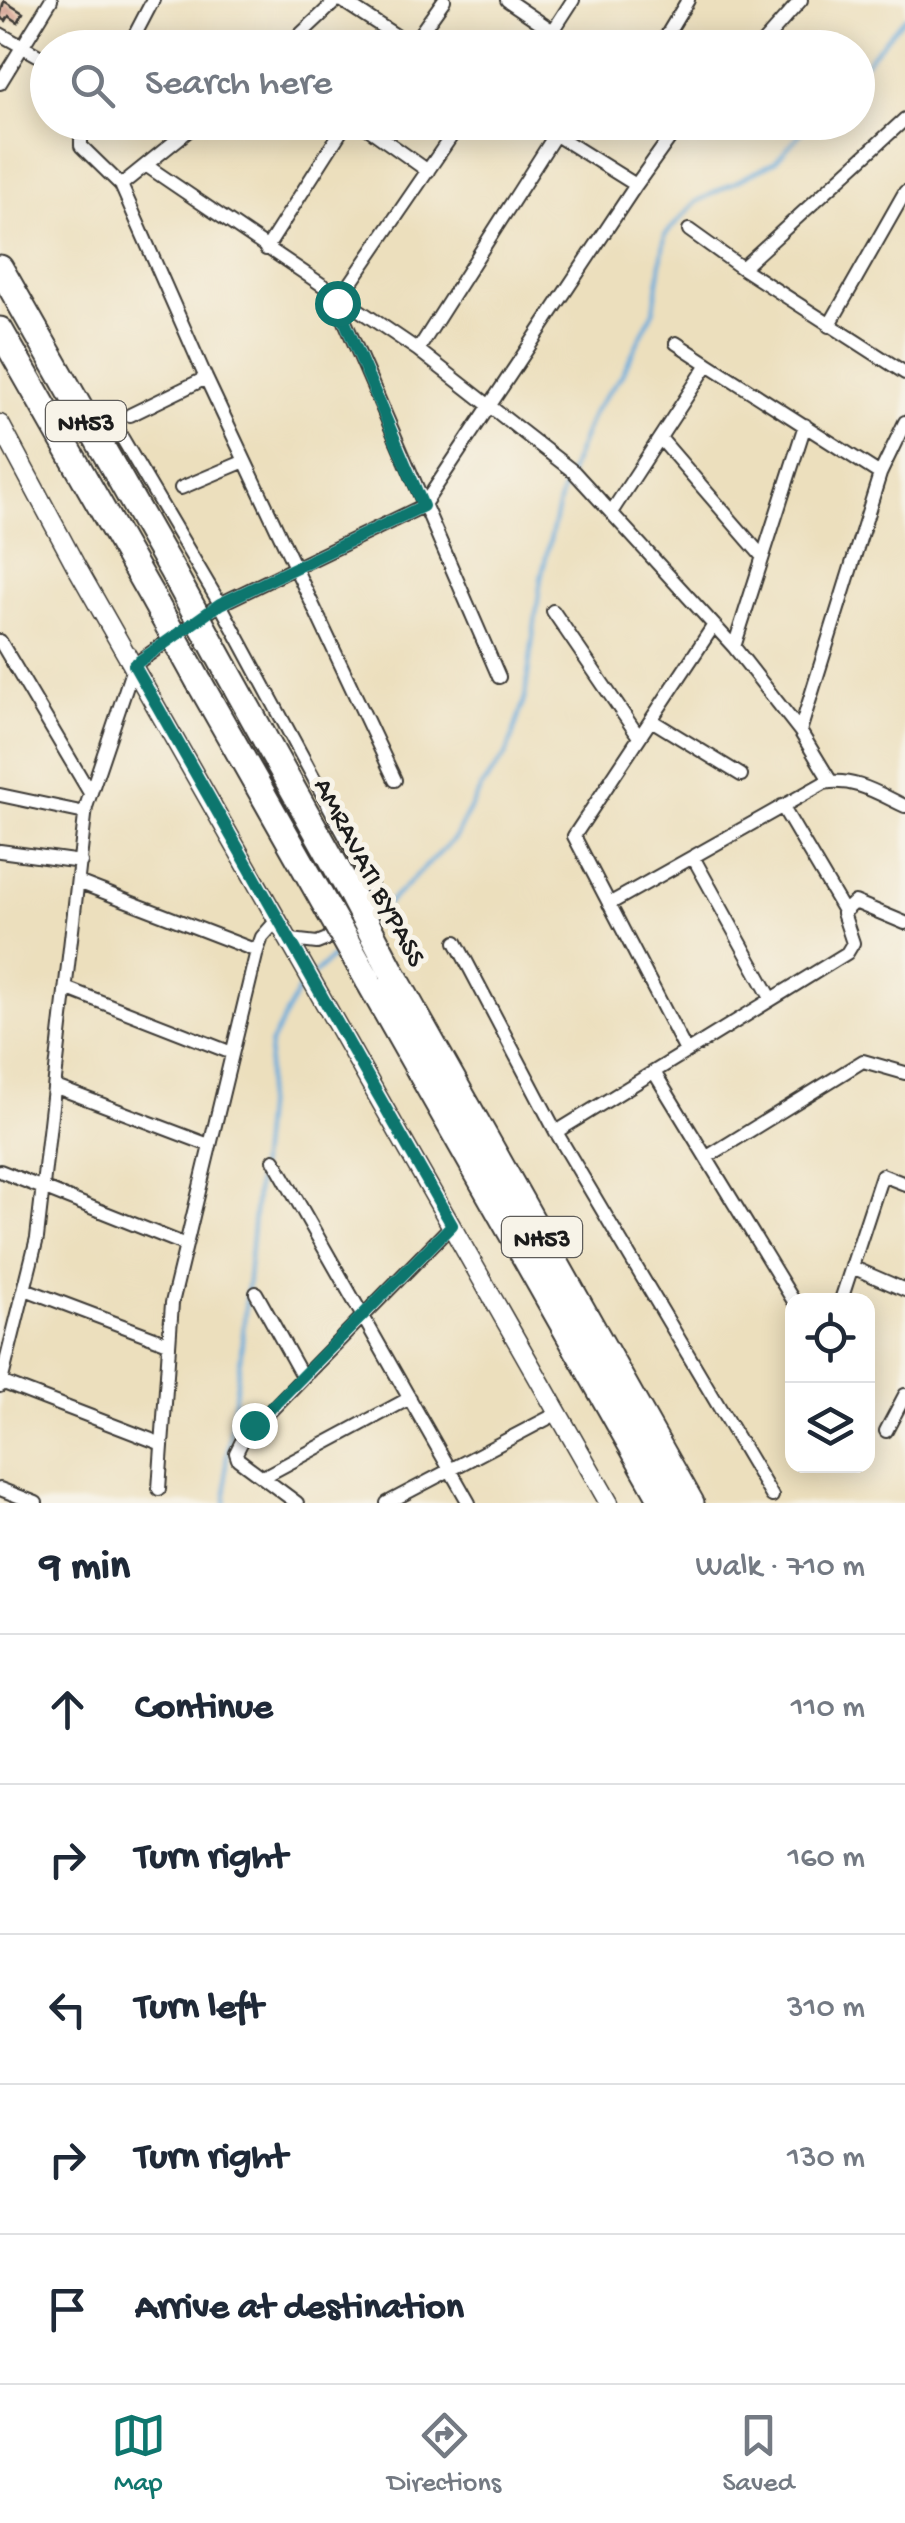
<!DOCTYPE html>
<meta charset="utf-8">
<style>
:root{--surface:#fff;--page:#f6f6f7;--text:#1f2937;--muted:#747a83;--line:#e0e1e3;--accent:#0f766e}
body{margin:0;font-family:"Gochi Hand",sans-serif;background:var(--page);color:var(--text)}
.controls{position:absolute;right:30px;bottom:30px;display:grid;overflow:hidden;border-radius:20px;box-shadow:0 5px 25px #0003}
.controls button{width:90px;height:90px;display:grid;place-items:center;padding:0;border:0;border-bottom:2px solid var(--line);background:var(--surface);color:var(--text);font:50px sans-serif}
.stop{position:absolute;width:30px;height:30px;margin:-22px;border:8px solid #0f766e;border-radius:50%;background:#fff}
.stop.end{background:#0f766e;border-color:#fff;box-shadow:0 2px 10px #0008}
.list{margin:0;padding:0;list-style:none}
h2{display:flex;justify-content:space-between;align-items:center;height:130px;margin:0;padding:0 40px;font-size:42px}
h2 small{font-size:32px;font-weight:400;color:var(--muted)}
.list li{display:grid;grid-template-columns:65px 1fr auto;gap:30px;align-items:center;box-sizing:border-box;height:150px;padding:0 40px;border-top:2px solid var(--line)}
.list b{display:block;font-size:38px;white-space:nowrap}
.list em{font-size:32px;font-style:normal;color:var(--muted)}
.icon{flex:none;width:55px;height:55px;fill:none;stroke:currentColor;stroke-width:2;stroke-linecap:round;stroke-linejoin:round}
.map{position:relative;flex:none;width:905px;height:1503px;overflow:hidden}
.search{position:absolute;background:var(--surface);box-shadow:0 5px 25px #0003;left:30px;right:30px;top:30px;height:110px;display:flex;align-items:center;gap:25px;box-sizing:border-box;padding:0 35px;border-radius:55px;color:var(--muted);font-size:38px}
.sheet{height:880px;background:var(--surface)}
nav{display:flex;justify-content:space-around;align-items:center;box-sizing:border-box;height:140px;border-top:2px solid var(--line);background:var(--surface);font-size:28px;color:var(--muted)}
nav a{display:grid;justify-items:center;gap:5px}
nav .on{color:var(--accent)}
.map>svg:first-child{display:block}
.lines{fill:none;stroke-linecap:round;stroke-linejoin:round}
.stream{stroke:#66aadb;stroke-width:4}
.building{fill:url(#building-cross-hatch)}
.street-casing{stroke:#3b3934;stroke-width:16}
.secondary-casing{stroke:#3b3934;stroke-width:21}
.highway-casing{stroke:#3b3934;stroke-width:29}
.street{stroke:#fff;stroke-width:12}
.secondary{stroke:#fff;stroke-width:18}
.highway{stroke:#fff;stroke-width:25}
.highway-bridge-casing{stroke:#3b3934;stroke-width:29;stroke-linecap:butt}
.highway-bridge{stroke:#fff;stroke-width:25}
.route{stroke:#0f766e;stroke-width:12}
.labels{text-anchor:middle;stroke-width:10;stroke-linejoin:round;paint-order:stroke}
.shield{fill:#f7f3e8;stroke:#5e5c59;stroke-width:2.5}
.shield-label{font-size:25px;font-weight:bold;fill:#1c1c1c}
.street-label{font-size:28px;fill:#1c1c1c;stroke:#f7f3e8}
</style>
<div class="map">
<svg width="905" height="1503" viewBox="0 0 905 1503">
<defs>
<pattern id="building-cross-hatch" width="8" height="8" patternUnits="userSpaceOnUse" patternTransform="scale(2.5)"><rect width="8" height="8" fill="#df9a88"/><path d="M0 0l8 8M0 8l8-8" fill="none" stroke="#b47d6e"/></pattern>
</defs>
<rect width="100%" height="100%" fill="#f7f3e8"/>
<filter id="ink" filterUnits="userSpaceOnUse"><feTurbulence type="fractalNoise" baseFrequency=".01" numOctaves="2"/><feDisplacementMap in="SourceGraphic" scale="20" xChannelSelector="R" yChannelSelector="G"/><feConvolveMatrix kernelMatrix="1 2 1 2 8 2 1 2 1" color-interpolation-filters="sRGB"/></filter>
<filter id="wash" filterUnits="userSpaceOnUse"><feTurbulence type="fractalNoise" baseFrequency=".0048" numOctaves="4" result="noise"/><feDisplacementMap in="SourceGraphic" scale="40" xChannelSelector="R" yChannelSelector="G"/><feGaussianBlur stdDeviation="2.25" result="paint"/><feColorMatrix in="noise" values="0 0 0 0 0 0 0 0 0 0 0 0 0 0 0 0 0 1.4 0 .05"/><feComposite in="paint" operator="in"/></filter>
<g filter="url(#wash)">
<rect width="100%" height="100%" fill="#ecdfbd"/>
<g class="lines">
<path class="stream" d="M858 71 905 17
M376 915 454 839 481 788 507 753 525 697 541 578 560 498 593 412 621 376 654 310 665 235 696 202 775 162 811 122
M314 974 340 950
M226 1503V1463L241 1353 270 1045 300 987 307 980"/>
</g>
<g id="blocks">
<path class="building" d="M4 1 23 13 18 22 9 16 6 21 0 17Z"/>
</g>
</g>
<g filter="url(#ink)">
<use href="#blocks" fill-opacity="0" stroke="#3b3934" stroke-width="2.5"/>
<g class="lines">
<defs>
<path id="street" d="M341 0 415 48
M507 0 578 48
M553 31 573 0
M0 34 48 61
M412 45 444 0
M128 48 153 0
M286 48 337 0
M659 48 688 0
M758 48 801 0
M0 83 51 0
M905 119 742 268 905 373
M89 122 81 136V146L121 185
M199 122 121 185 206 378 395 780
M359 122 428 171
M461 122 337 303 499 677
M535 122 636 185
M147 166 418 350 574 472 734 647 800 731 831 782
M689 230 742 268
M266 249 347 122
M829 326 905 192
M676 343 708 364
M418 350 555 135
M105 409 220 604 371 884V891L327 939 317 943 291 940
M130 415 206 378
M660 438 761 555
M181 488 245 461
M612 511 708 364 880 474
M553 611 639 737
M0 641 90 793
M734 647 805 425
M651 720 741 775
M800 731 880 474 905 422
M0 795 85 813
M782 806 844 911
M0 851 81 862
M693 857 771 998
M78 882 257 951
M609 904 824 783C854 777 879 794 905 806
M456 942 556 1132 772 1496
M68 989 232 1053
M686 1051 574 836 714 625
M654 1072 793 1300
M56 1087 209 1145
M556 1132 847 953 853 943 843 913 855 902 905 923
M707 1157 863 1061 905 1073
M274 1160 469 1503
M0 1171 186 1245
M852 1267 905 1290
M25 1289 168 1343
M256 1293 302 1376
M841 1300 882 1175 905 1184
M1 1382 162 1444
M0 1386 37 1238 86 807 134 665 220 604 423 506 636 185 681 122
M886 1431 905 1395
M263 1477 410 1398
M0 1489 36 1503
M159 1489 172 1303 257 951 262 937 278 919
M297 1503 238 1459 236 1453 243 1439 452 1225
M387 1503 558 1413"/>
<path id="secondary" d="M0 424 76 566 609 1503"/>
<path id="highway" d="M0 268 174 574
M0 330 151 595
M226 669 349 890
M199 682 329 911
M392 972 691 1503
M368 980 664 1503"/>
</defs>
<use href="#street" class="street-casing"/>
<use href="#secondary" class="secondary-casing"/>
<use href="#highway" class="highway-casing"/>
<use href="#street" class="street"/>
<use href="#secondary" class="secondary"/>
<use href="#highway" class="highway"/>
<defs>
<path id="highway-bridge" d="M174 574 226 669
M151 595 199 682
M349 890 392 972
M329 911 368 980"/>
</defs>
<use href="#highway-bridge" class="highway-bridge-casing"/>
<use href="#highway-bridge" class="highway-bridge"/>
</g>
</g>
<g class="lines" filter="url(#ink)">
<path class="route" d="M254 1425 452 1225 134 665 220 604 423 506 337 303"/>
</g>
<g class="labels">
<g class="shield">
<rect x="46" y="401" width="80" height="40" rx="8"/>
<rect x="502" y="1217" width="80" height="40" rx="8"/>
</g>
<g class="shield-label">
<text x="86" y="430">NH53</text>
<text x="542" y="1246">NH53</text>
</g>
<g class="street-label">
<text transform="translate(372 871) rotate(62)" y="10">AMRAVATI BYPASS</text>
</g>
</g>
</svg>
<div class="controls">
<button><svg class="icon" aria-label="locate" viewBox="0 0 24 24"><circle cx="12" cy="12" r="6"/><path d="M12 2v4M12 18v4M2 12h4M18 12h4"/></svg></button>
<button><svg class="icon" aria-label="layers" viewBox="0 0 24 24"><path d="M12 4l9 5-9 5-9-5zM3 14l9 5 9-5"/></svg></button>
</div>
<div class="stop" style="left:337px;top:303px"></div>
<div class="stop end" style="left:254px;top:1425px"></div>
<div class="search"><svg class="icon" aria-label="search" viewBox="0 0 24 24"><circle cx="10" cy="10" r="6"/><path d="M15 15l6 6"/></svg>Search here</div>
</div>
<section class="sheet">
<h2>9 min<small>Walk · 710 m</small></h2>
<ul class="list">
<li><svg class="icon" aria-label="ahead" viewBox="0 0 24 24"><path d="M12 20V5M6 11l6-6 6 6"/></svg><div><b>Continue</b></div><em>110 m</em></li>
<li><svg class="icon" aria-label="right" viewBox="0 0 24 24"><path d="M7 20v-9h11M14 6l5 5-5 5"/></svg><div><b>Turn right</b></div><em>160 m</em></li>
<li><svg class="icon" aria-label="left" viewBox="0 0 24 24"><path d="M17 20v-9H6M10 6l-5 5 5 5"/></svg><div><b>Turn left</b></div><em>310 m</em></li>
<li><svg class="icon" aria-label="right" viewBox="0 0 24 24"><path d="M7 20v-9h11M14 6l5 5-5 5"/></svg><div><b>Turn right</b></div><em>130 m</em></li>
<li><svg class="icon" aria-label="arrive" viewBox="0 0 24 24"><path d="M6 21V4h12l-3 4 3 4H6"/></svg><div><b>Arrive at destination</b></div></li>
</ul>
</section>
<nav>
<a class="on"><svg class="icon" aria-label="map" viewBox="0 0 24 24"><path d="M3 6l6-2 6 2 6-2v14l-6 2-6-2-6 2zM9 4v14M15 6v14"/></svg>Map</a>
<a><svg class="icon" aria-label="directions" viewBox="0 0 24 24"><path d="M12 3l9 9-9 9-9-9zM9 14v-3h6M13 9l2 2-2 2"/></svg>Directions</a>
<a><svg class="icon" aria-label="saved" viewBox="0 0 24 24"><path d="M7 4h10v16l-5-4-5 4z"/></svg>Saved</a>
</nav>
